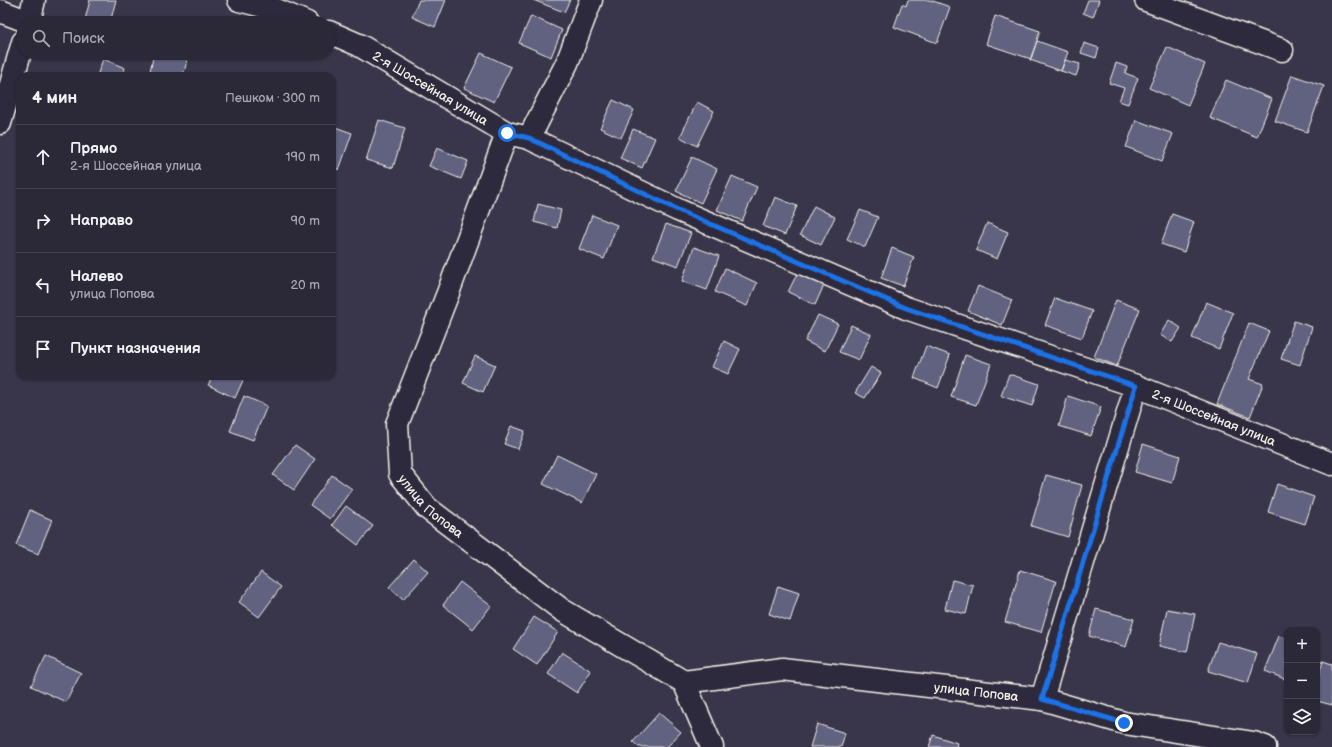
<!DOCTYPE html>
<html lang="ru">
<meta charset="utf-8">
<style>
:root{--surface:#2b2838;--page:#373443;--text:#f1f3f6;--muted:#a6a6ae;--line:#474453}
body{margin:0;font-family:"Balsamiq Sans",sans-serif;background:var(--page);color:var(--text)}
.controls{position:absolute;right:12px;bottom:12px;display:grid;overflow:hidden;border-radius:8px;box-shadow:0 1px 3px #0004}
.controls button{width:36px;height:36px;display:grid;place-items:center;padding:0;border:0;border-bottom:1px solid var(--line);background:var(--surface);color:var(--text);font:20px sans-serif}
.stop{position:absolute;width:12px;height:12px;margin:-9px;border:3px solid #1a73e8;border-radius:50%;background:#fff}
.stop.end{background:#1a73e8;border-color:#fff;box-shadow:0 1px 4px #0008}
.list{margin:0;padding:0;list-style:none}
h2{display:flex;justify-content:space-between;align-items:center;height:52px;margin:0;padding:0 16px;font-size:17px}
h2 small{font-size:13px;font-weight:400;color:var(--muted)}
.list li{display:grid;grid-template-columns:26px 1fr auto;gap:12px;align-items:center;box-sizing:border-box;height:64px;padding:0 16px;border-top:1px solid var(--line)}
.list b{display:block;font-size:15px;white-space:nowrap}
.list p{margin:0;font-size:13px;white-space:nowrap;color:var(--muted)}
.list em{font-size:13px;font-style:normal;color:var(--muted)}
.icon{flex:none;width:22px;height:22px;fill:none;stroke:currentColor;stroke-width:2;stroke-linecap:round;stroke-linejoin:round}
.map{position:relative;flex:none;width:1332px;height:747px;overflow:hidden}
.search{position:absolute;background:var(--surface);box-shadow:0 1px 3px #0004;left:16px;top:16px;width:320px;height:44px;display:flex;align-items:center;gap:10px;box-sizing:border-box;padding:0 14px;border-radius:22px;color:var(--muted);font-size:15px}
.panel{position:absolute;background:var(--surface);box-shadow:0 1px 3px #0004;left:16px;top:72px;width:320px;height:308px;border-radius:12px}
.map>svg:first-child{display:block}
.building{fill:#60627f;stroke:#f4f1e8}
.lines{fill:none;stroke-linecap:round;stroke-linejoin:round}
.minor-casing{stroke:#f4f1e8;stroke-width:25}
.minor{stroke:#2f2a3d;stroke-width:22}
.route{stroke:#1a73e8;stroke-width:5}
.labels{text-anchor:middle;stroke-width:4;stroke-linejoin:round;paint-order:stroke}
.street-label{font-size:13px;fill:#f4f1e8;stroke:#2f2a3d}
</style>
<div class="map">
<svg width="1332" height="747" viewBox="0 0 1332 747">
<rect width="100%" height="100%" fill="#39354a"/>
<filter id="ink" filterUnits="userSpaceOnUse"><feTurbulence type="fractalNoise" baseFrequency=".025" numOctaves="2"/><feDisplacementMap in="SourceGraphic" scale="8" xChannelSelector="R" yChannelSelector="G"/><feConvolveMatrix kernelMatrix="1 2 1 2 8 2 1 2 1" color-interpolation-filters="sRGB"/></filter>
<g filter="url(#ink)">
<path class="building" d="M90 0H116L110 23H96L85 20Z
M419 0H446L435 27 412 17Z
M533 0H570L564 12Z
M908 0H930L950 7 937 43 894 27 902 4 906 6Z
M1088 0H1099L1093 17 1083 13Z
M531 16 562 30 551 57 519 43Z
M995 16 1040 31 1031 59 986 44Z
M1037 41 1068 52 1061 71 1030 60Z
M1084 43 1099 48 1096 58 1081 53Z
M1167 47 1205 64 1188 105 1149 88Z
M33 53H56L54 59Z
M154 53H168L188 57 183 76H149Z
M481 53 511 67 494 102 464 88Z
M103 59 125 68 122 76H97Z
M1065 60 1080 64 1076 76 1061 71Z
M1116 63 1127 67 1125 73 1138 78 1128 104 1119 101 1124 88 1109 83Z
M1292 75 1324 86 1307 132 1275 121Z
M1226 80 1272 99 1257 137 1210 118Z
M613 100 634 110 621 138 600 128Z
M697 102 714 111 697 146 680 137Z
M379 120 405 128 393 168 366 160Z
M1136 120 1173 134 1162 161 1126 147Z
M332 126 352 133 339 170 332 167Z
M633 129 655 138 642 168 620 158Z
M437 148 468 161 461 179 429 166Z
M692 157 717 169 701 203 676 191Z
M732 176 757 187 742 221 717 210Z
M775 197 797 206 785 235 763 226Z
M538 204 561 210 557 228 534 222Z
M814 206 835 217 821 245 800 235Z
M860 210 878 217 865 247 847 239Z
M1172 214 1194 222 1184 252 1161 244Z
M592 215 617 225 604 259 579 249Z
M987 223 1008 232 997 259 976 250Z
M666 224 691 233 678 266 653 257Z
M694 247 719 256 707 290 682 281Z
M892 248 914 257 903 286 881 278Z
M725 268 757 283 747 306 715 292Z
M798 272 824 285 815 305 788 292Z
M978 286 1012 300 1002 325 968 311Z
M1055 298 1092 311 1082 338 1045 325Z
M1116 300 1140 309 1117 366 1094 357Z
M1206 302 1233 313 1219 349 1192 338Z
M818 315 838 324 825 351 805 341Z
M1169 320 1181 328 1172 342 1160 335Z
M1294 321 1312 327 1300 365 1281 359Z
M1249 323 1269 331 1249 379 1263 384 1250 417 1217 404Z
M851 325 871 334 859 360 839 352Z
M724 341 740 349 728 374 712 367Z
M926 346 950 355 938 388 914 378Z
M965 355 991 364 976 405 951 397Z
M475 356 495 365 483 392 463 383Z
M871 367 881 373 865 398 855 393Z
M1009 374 1039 384 1032 406 1001 396Z
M213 376H245L235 398 208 385Z
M244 396 267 406 253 440 230 431Z
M1068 396 1101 407 1091 436 1059 426Z
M511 426 525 431 518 449 504 444Z
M1143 444 1180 456 1172 483 1135 472Z
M295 445 315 459 294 490 273 475Z
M557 455 596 474 582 503 543 484Z
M332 475 352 489 330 519 310 505Z
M1046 475 1082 485 1068 537 1031 526Z
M1277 484 1314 497 1305 524 1268 512Z
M346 506 373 526 358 545 332 525Z
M30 510 52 520 38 554 16 545Z
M414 559 428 572 403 600 389 587Z
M1020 570 1056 581 1041 632 1005 622Z
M261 572 281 587 259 617 239 602Z
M952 580 973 585 966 614 945 609Z
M460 582 491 606 473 629 443 605Z
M778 586 799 593 790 621 769 614Z
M1096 609 1134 619 1126 647 1089 636Z
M1167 609 1195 614 1187 652 1159 646Z
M534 617 558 632 537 665 513 649Z
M1279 636 1287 639V680L1265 671Z
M1218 642 1257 654 1248 683 1208 671Z
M562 652 591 671 577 693 548 674Z
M46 656 81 673 66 702 31 686Z
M1323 661 1332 664V705L1317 701V682Z
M659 713 681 732 667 747H639L633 742Z
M817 724 845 733 841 747H810Z
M933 735 957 743 956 747H929Z"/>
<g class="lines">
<defs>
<g id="minor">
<path d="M239 0 274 9 307 23"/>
<path d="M1146 0 1282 50"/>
<path d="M0 11 29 22"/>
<path d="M29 23 34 0"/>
<path id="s1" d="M329 32 359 45 507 133 529 138 678 210 906 308 1136 386 1332 464"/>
<path d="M0 123 23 42"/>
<path id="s2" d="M507 133 448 293 397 424 400 474 427 508 562 610 684 682 782 669 1042 699 1124 723 1254 743 1265 747"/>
<path d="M529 138 567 63 591 0"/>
<path d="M684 682 712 747"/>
<path d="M1042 699 1136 386"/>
</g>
</defs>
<use href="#minor" class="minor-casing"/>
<use href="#minor" class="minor"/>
</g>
</g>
<g class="lines" filter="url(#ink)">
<path class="route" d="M507 133 529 138 678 210 906 308 1136 386 1042 699 1124 723"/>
</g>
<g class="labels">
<g class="street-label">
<text dy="5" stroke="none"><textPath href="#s1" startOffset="116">2-я Шоссейная улица</textPath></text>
<text dy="5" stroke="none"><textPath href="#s1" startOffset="968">2-я Шоссейная улица</textPath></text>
<text dy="5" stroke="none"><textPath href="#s2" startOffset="406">улица Попова</textPath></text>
<text dy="5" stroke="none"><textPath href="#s2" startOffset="1010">улица Попова</textPath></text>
</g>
</g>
</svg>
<div class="controls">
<button>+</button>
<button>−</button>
<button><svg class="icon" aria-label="layers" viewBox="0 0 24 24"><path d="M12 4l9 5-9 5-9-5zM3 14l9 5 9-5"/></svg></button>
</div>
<div class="stop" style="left:507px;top:133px"></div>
<div class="stop end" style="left:1124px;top:723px"></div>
<div class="search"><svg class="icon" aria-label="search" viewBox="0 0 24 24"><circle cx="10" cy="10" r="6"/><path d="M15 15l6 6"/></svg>Поиск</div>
<section class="panel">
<h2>4 мин<small>Пешком · 300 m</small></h2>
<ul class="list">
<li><svg class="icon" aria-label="ahead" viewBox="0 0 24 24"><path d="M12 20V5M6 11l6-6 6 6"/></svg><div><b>Прямо</b><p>2-я Шоссейная улица</p></div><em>190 m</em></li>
<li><svg class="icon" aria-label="right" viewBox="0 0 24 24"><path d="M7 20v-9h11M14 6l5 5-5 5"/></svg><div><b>Направо</b></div><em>90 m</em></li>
<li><svg class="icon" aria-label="left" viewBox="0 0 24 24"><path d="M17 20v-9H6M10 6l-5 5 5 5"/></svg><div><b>Налево</b><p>улица Попова</p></div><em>20 m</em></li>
<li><svg class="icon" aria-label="arrive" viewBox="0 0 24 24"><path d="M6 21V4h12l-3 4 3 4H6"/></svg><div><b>Пункт назначения</b></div></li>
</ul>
</section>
</div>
